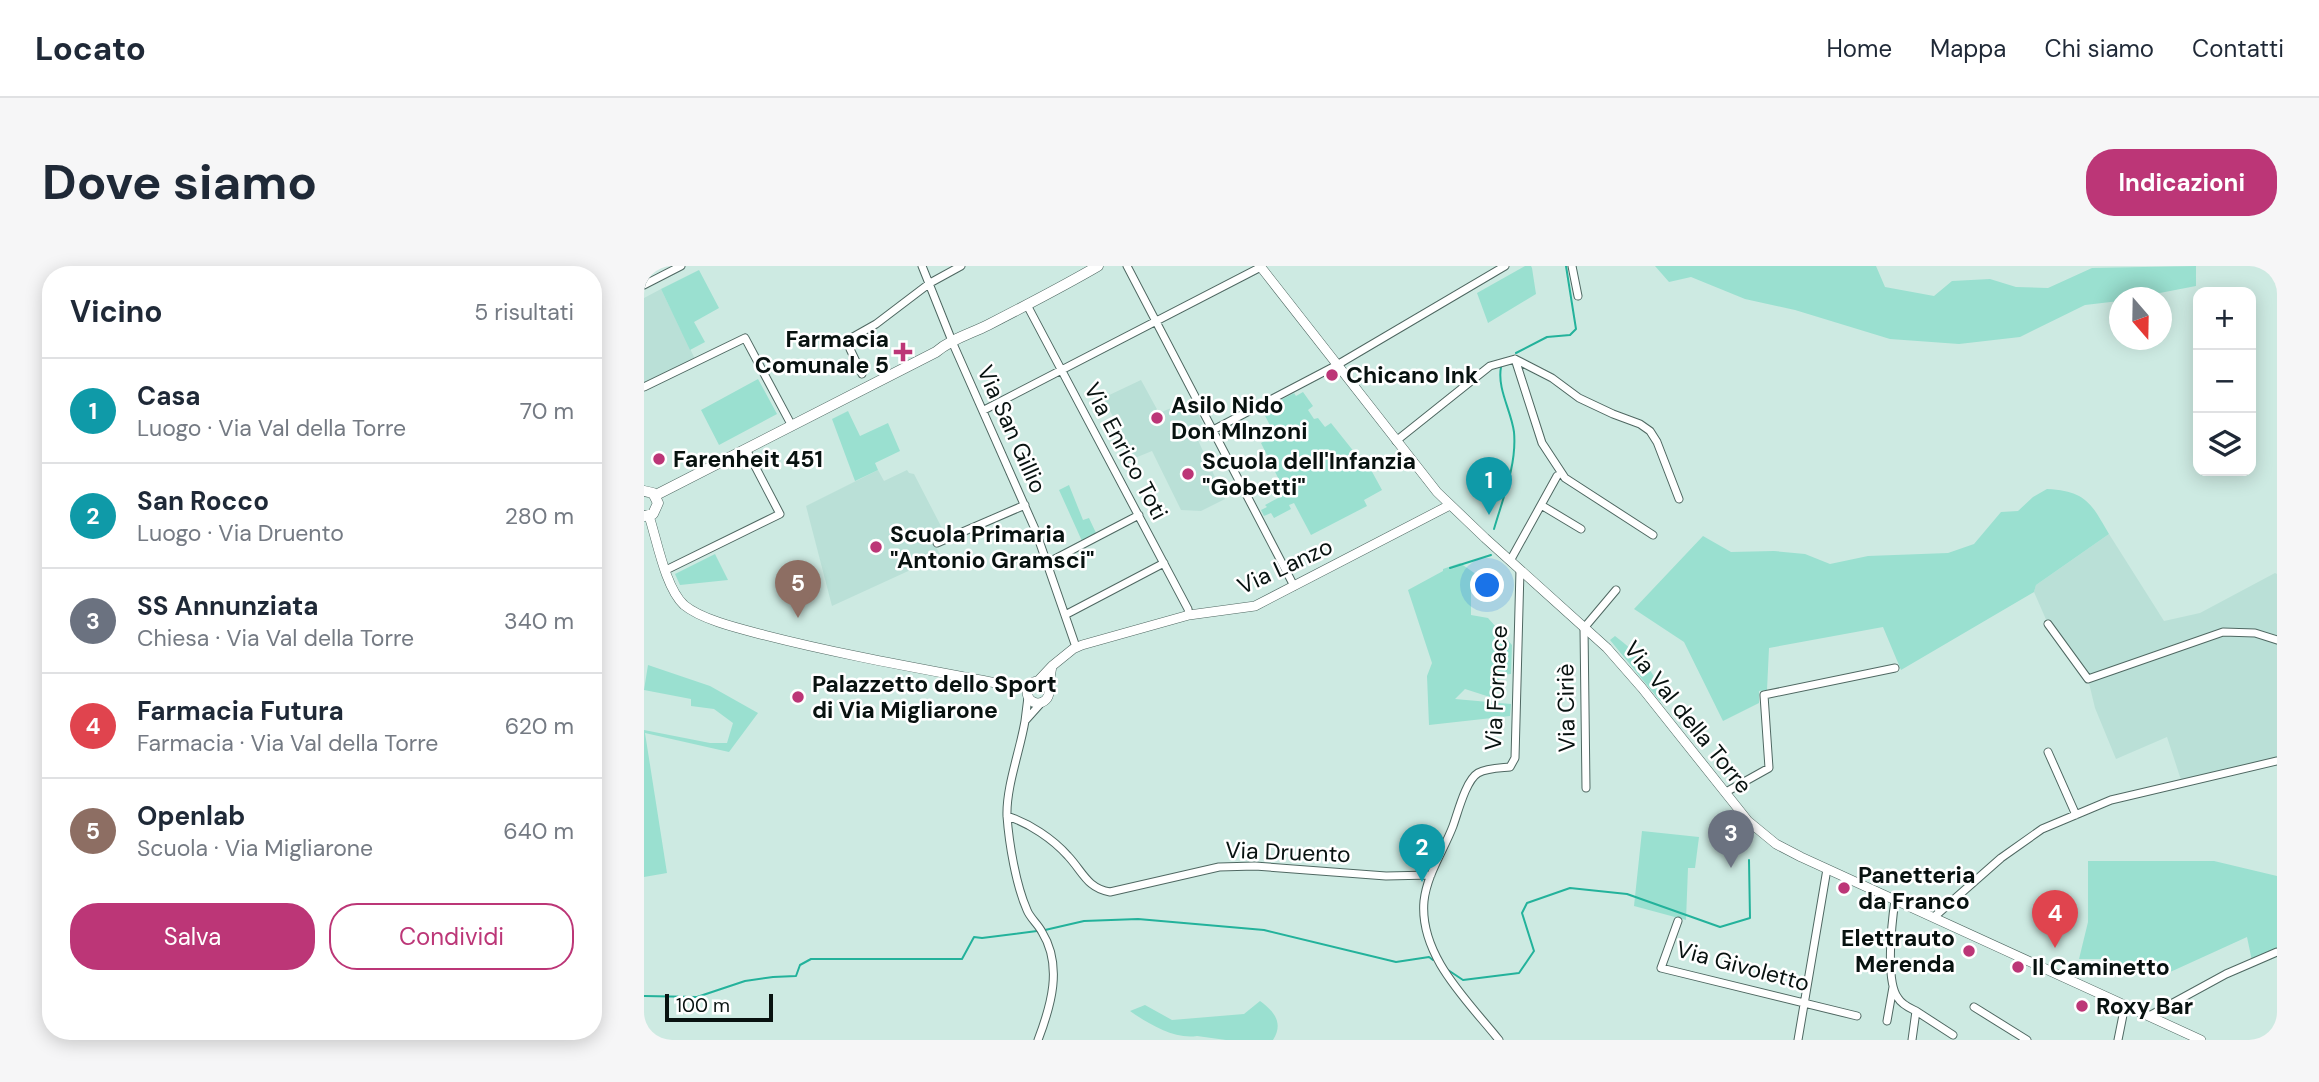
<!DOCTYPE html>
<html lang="it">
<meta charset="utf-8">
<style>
:root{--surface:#fff;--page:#f6f6f7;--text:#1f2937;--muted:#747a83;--line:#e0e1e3;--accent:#bc3677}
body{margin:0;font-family:"DM Sans",sans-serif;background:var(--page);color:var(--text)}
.controls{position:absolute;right:21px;top:21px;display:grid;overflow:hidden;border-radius:14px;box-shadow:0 4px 18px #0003}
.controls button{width:63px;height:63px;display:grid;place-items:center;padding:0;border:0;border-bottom:2px solid var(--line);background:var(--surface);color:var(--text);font:35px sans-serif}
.compass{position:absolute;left:1465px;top:21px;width:63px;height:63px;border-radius:50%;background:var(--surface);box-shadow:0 4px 18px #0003;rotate:160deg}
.scale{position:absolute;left:21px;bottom:18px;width:108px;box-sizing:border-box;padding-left:7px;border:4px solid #081210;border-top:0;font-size:19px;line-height:24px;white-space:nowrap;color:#081210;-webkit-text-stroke:5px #fff;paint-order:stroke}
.you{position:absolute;left:844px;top:320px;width:24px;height:24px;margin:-18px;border:5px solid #fff;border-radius:50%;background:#1a73e8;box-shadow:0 0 0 10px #1a73e833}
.badge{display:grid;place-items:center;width:46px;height:46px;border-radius:50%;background:var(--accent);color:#fff;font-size:23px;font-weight:700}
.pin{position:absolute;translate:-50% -58px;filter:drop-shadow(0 2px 4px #0008)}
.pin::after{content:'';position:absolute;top:37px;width:24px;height:21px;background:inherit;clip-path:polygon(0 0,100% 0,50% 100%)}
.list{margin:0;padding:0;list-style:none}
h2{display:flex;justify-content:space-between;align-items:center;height:91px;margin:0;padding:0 28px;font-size:30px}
h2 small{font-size:23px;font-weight:400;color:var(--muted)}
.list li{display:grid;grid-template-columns:46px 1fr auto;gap:21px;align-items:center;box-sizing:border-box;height:105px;padding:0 28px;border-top:2px solid var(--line)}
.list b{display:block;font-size:26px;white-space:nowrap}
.list p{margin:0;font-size:23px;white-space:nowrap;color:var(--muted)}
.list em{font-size:23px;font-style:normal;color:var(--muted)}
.actions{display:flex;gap:14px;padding:21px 28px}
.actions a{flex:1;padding:16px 0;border:2px solid var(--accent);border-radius:28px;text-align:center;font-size:24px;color:var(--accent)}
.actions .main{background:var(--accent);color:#fff}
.icon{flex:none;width:38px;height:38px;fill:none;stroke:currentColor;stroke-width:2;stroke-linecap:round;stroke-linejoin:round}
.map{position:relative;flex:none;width:1633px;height:774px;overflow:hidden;border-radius:28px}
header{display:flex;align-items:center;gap:42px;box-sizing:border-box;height:98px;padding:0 35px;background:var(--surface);border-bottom:2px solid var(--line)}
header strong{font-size:33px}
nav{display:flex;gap:38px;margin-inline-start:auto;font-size:24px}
.intro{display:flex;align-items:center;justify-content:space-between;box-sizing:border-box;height:168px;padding:0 42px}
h1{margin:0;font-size:49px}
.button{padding:18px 32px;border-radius:28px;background:var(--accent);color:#fff;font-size:24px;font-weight:700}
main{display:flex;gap:42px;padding:0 42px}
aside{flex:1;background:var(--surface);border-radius:28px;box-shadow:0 4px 18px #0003}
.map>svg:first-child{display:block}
.built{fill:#bae0d7}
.green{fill:#9ae0d0}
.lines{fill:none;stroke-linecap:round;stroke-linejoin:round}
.stream{stroke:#23b29b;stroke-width:2}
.minor-casing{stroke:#4f6862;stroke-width:9}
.tertiary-casing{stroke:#4f6862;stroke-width:10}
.secondary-casing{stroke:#4f6862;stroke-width:11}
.minor{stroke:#fff;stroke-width:7}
.tertiary{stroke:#fff;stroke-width:9}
.secondary{stroke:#fff;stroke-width:10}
.poi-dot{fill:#bc3677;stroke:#fff;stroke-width:2.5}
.labels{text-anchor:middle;stroke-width:5;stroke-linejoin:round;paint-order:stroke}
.poi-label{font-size:23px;font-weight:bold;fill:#081210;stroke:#fff;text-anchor:start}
.street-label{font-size:23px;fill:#081210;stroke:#fff}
</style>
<header>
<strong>Locato</strong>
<nav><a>Home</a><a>Mappa</a><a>Chi siamo</a><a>Contatti</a></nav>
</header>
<div class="intro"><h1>Dove siamo</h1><a class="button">Indicazioni</a></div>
<main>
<aside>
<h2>Vicino<small>5 risultati</small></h2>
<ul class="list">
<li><span class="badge" style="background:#0f9aa8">1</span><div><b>Casa</b><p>Luogo · Via Val della Torre</p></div><em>70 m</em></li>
<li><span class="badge" style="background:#0f9aa8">2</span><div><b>San Rocco</b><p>Luogo · Via Druento</p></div><em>280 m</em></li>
<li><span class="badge" style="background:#6b7280">3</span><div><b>SS Annunziata</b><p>Chiesa · Via Val della Torre</p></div><em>340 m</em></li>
<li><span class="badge" style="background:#e0444e">4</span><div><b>Farmacia Futura</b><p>Farmacia · Via Val della Torre</p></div><em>620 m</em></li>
<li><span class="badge" style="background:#8d6e63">5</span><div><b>Openlab</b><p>Scuola · Via Migliarone</p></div><em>640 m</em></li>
</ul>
<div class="actions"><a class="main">Salva</a><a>Condividi</a></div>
</aside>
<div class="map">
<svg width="1633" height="774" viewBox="0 0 1633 774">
<rect width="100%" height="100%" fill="#cdeae2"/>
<path class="built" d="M17 23 51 93 0 118V32Z
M497 114 515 147 547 134 562 164 553 172 581 233 557 245 537 244 508 185 491 192 459 132Z
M234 204 240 215 263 204 265 207 270 208 300 266 287 272 297 290 188 340 162 240Z
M1465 268 1520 355 1556 347 1631 307 1633 308V495L1538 517 1523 471 1472 493 1451 442 1444 413 1404 358 1390 326 1392 319Z"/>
<path class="green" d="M881 0H887L888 2 892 28 844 57 833 27Z
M1011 0H1232L1241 21 1290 30 1308 15 1346 13 1372 21 1404 22 1448 2 1552 0V20L1495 31 1476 32 1475 35 1441 39 1376 71 1315 78 1246 73 1151 44 1101 33 1047 11 1025 16Z
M55 4 75 42 50 56 61 76 46 84 17 23Z
M114 113 133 148 75 179 57 144Z
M659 126 669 140 664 144 670 153 674 152 681 161 687 157 711 187 720 191 738 224 720 234 723 240 667 269 650 237 645 239 647 243 630 252 627 247 620 250 617 244 623 241 621 239 636 231 640 224 617 177 631 169 618 144 650 127 652 130Z
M204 145 216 170 244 157 256 185 231 197 234 204 211 215 188 153Z
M425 219 439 254 445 252 452 267 438 275 415 224Z
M1403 223C1442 225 1447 237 1465 268L1392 319 1390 326 1257 404 1239 361 1125 382 1123 424 1115 425V437L1079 455 1040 376 990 343 1059 270 1087 286 1130 285 1161 288 1186 298 1224 290 1304 287 1330 278 1357 246 1374 245 1389 231Z
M71 288 84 314 36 319 31 308Z
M816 297 836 311 827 323V349L844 352 868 379 867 408 857 409 849 432 821 423 811 433 867 438 866 450 785 459 783 410 788 397 764 324 799 305V303Z
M971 370C994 387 1009 405 1022 431L1016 435 966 374Z
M4 399 66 420 114 447 85 486 1 467 23 607 0 611V464L66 477H83L89 457 70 443 47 440V433L0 424Z
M998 565 1055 571 1051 602H1044L1042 654 990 640Z
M1444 595H1570L1633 610V686L1608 695 1603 671 1524 707 1503 704 1465 710 1466 693H1435L1444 656Z
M616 735C630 745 640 757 629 774H582L553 770C531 774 503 757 486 745L501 739 528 754 600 748Z"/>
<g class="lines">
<path class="stream" d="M872 87 903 71 926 69 932 63 922 0
M850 263C859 232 873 198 870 166 867 144 853 123 857 101
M806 302 847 289
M401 664 440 655 494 653 620 664 752 696 785 691 789 694
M804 704 819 714 875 707 890 685 878 647 883 637 926 622 983 628 1076 661 1106 652 1105 594
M0 730 53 731 101 715 129 711 152 710 156 699 167 693H318L330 671 338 672 393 665"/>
<defs>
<path id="minor" d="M278 0 308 75
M483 0 650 320
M928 0 934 30
M0 19 37 0
M383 39 544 343 545 349
M310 80 391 263 432 381
M871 93 898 177 921 212 1009 269
M218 108 206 83V76L209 71 232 58 286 17 317 0
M0 121 101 72 148 160
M340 144 617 1
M569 164 693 99 861 0
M752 175 846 100 871 93 908 112 935 132 969 148 996 158 1006 165 1013 176 1035 233
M897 239 937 263
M293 277 381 239
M866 295 913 210
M403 297 495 249
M22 304 136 248 102 183
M421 349 520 297
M1404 358 1444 413 1579 366 1611 367 1633 374
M384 431 381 455 398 436
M381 455C376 485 362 521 363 550 365 578 372 619 383 644 386 652 394 658 398 666 419 700 407 740 394 774
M1404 486 1432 549
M942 522 940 362 972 324
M1082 526 1125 502 1120 429 1251 402
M363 550C385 557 409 573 424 590 439 606 443 622 466 626L575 601 611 600 742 610 787 609
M1251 634C1248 655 1241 715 1254 732 1258 739 1266 742 1272 745L1268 774
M1290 651 1357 592 1398 563 1467 534 1633 495
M1034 655 1017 702 1213 750
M1330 741 1383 774
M1272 745 1309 769
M1505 750 1582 708 1633 686
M1243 755 1249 721
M855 774C824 735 775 690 780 635 783 608 800 584 809 560 814 546 822 514 834 507 843 502 857 502 866 501L871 492 876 304
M1154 774 1183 603
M1474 774 1481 739"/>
<path id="tertiary" d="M616 0 793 226 841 272 963 382 998 422 1104 555 1132 578 1157 591 1557 774
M5 250C13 274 21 321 40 339 58 354 97 363 120 369 202 390 285 404 368 420
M408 400 429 383 438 379 545 349 611 340 806 239
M383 426a11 11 0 1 1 22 0a11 11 0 1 1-22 0Z
M393 416 408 400 404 423"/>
<path id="secondary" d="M0 225 9 227 14 237 9 248 0 250
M12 229 292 86C307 73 326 68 344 59 381 40 418 21 454 0"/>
</defs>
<use href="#minor" class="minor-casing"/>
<use href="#tertiary" class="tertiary-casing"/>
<use href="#secondary" class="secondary-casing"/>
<use href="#minor" class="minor"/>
<use href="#tertiary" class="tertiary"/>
<use href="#secondary" class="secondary"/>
</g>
<g class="poi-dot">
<path d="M255.5 75.5h7v7h7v7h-7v7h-7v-7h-7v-7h7z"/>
<circle cx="688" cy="109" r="7"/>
<circle cx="513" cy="152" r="7"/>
<circle cx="15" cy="193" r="7"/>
<circle cx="544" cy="208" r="7"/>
<circle cx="232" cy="281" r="7"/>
<circle cx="154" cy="431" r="7"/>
<circle cx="1200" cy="622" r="7"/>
<circle cx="1325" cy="685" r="7"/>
<circle cx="1374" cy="701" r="7"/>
<circle cx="1438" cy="740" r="7"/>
</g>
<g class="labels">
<g class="poi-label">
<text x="245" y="81" text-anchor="end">Farmacia<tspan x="245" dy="26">Comunale 5</tspan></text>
<text x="702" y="117">Chicano Ink</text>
<text x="527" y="147">Asilo Nido<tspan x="527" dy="26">Don MInzoni</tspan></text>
<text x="29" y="201">Farenheit 451</text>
<text x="558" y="203">Scuola dell'Infanzia<tspan x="558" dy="26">"Gobetti"</tspan></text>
<text x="246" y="276">Scuola Primaria<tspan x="246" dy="26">"Antonio Gramsci"</tspan></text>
<text x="168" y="426">Palazzetto dello Sport<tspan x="168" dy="26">di Via Migliarone</tspan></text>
<text x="1214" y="617">Panetteria<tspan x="1214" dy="26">da Franco</tspan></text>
<text x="1311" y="680" text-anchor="end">Elettrauto<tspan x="1311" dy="26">Merenda</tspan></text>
<text x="1388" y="709">Il Caminetto</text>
<text x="1452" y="748">Roxy Bar</text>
</g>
<g class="street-label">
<text transform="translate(368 163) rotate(66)" y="8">Via San Gillio</text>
<text transform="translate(482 185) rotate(62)" y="8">Via Enrico Toti</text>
<text transform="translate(641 300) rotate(-25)" y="8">Via Lanzo</text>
<text transform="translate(852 422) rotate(-87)" y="8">Via Fornace</text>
<text transform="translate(922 442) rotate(-91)" y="8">Via Ciriè</text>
<text transform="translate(1044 451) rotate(51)" y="8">Via Val della Torre</text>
<text transform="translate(644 586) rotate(2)" y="8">Via Druento</text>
<text transform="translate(1099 700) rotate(15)" y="8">Via Givoletto</text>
</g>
</g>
</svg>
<div class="controls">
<button>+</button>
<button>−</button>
<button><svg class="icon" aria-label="layers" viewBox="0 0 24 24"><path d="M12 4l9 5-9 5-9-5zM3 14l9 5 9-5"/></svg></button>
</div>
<svg class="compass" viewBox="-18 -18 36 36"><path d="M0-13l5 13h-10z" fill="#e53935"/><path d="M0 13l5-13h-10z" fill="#747a83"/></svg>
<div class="scale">100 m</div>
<div class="you"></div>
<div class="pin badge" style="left:845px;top:249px;background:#0f9aa8">1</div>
<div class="pin badge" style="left:778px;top:616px;background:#0f9aa8">2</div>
<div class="pin badge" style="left:1087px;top:602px;background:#6b7280">3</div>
<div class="pin badge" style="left:1411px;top:682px;background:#e0444e">4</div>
<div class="pin badge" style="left:154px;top:352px;background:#8d6e63">5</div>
</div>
</main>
